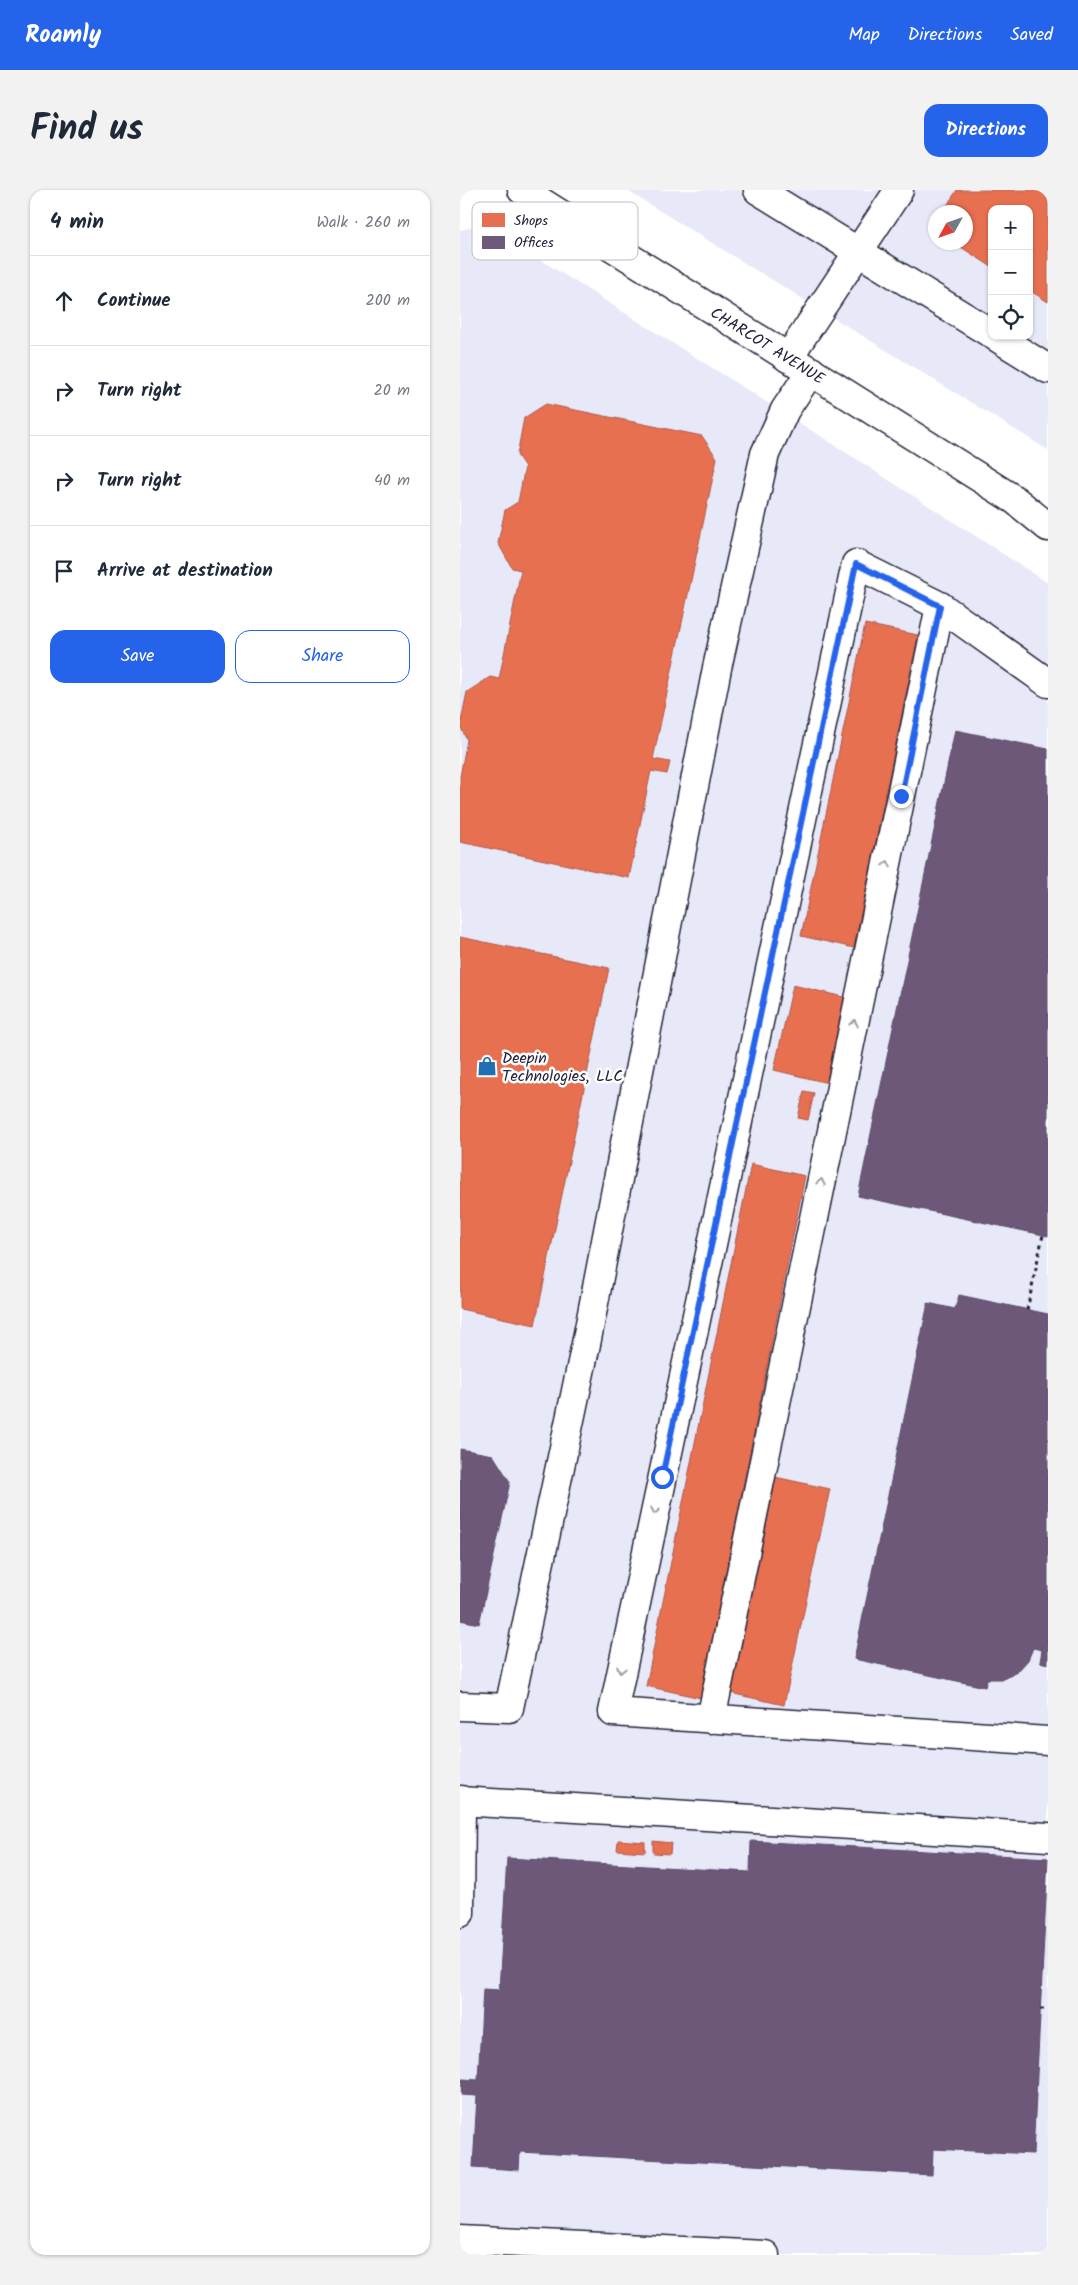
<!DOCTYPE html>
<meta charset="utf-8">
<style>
:root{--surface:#fff;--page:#f2f2f3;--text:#1f2937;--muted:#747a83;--line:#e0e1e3;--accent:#2563eb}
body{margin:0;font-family:Kalam,sans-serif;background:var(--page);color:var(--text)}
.controls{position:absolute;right:15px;top:15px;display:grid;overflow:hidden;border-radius:10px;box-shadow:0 1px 4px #0004}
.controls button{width:45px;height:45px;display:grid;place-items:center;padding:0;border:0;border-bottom:1px solid var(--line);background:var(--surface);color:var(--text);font:25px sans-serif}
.compass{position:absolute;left:468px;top:15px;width:45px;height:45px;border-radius:50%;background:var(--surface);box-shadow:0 1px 4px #0004;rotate:230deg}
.stop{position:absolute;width:15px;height:15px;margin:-11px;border:4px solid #2563eb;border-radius:50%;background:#fff}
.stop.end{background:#2563eb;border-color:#fff;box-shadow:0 1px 5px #0008}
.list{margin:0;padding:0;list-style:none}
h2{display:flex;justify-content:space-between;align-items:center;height:65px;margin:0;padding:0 20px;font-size:21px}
h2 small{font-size:16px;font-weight:400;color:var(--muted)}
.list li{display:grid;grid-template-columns:32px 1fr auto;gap:15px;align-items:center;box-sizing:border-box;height:90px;padding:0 20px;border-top:1px solid var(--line)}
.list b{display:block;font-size:19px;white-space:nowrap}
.list em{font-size:16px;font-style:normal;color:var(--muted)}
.actions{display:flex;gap:10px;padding:15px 20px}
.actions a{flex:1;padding:11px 0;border:1px solid var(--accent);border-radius:15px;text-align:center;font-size:18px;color:var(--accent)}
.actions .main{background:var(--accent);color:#fff}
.icon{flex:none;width:28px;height:28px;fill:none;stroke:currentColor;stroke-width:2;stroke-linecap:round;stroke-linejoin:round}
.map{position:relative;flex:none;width:588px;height:2065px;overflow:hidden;border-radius:15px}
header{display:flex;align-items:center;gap:30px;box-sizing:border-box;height:70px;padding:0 25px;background:var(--accent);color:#fff}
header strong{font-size:24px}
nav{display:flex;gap:28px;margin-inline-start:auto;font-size:18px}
.intro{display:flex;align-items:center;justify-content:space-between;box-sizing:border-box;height:120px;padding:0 30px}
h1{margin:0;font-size:35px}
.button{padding:12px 22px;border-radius:15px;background:var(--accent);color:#fff;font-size:18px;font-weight:700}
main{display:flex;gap:30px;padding:0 30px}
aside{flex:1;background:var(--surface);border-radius:15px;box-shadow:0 1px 4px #0004}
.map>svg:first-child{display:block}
.built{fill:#e8e9f8;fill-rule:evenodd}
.shops{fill:#e76f51;stroke:#ac584a}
.offices{fill:#6d597a;stroke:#564867}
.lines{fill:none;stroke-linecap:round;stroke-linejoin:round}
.minor-casing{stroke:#22223b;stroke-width:31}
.major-casing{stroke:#22223b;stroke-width:31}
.path{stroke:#22223b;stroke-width:3;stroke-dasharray:4 4;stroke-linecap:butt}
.minor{stroke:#fff;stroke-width:28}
.major{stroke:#fff;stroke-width:28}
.oneway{stroke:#9c9ca7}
.route{stroke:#2563eb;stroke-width:6}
.labels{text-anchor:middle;stroke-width:5;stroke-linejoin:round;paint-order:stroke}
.street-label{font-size:16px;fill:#22223b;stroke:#fff}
.poi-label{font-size:16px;fill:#22223b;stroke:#fff;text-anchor:start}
.key{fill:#fff;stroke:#bdbdc4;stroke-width:1}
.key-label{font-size:14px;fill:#22223b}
</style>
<header>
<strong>Roamly</strong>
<nav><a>Map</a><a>Directions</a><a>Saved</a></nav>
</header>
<div class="intro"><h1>Find us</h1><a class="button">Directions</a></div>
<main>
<aside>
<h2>4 min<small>Walk · 260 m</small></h2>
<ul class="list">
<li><svg class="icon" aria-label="ahead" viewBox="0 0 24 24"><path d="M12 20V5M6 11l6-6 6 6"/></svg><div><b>Continue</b></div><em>200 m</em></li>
<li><svg class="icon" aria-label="right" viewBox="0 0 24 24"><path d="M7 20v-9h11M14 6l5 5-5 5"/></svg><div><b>Turn right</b></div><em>20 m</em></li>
<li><svg class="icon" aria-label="right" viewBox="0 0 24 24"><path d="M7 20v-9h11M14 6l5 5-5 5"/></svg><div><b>Turn right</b></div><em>40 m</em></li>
<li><svg class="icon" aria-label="arrive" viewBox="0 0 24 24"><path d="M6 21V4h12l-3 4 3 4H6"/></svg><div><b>Arrive at destination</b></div></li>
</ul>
<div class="actions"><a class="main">Save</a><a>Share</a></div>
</aside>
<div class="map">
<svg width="588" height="2065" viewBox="0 0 588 2065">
<rect width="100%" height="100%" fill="#fff"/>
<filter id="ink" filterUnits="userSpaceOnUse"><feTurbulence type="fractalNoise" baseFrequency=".02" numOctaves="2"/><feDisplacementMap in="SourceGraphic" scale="10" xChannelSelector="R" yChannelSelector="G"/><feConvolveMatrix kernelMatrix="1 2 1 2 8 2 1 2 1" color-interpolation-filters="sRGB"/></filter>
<g filter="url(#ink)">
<path class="built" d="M166 0H588V260ZM532 19H569V146H532ZM476 22H506V52H476Z
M13 37 41 45 370 252 588 393V2065H0V40Z"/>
<path class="shops" d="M497 0H588V112L569 100V19H532V77L493 52H506V22H483Z
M86 214 242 246 257 268 193 569 210 572 207 584 191 581 169 688 0 652V586L7 550 0 536 7 502 30 487 39 489 61 380 52 378 38 353 45 320 58 312 65 277 57 265 64 228Z
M405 434 458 445 394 758 341 746Z
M0 747 149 778 75 1135 0 1119Z
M333 795 388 808 368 893 314 880Z
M344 901 354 903 348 930 338 928Z
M291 974 345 986 241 1508 186 1496Z
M315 1287 370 1299 324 1515 270 1503Z
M158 1650 185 1652V1662L157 1660Z
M193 1651 211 1653 210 1664 193 1663Z"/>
<path class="offices" d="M495 540 588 559V1046L398 1006Z
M499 1105 588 1124V1474L580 1472 582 1460 573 1458 568 1470 558 1481 541 1489H527L525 1497 394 1469 468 1113 495 1119Z
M0 1259 33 1265 50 1292 19 1434 0 1430Z
M291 1651 588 1668 573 1964 473 1959 472 1985 60 1962 59 1980 13 1977 17 1906 1 1905 2 1889 18 1890 23 1799 39 1800 47 1668 290 1682Z"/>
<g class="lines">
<defs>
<path id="minor" d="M298 0 532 144
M535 146 588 179
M328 168 439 0
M588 493 480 416 396 374 153 1522 588 1551
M0 1516 49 1518 127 1149 257 478 305 264 325 220 351 181
M251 1529 480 416
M0 1611 588 1647
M0 1723 1 1610
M0 2050 305 2065"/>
<path id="major" d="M62 0 555 310 588 337"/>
</defs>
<use href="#minor" class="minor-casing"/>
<use href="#major" class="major-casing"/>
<path class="path" d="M567 1120 583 1045
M580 1819H588"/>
<use href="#minor" class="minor"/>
<use href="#major" class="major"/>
</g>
<defs><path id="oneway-chevron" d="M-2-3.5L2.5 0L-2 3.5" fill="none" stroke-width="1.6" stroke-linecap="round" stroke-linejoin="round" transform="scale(1.25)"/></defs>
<g class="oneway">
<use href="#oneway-chevron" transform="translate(427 674) rotate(-78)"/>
<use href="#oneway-chevron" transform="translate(394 833) rotate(-78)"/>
<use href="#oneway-chevron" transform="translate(361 992) rotate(-78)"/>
<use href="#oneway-chevron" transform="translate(195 1321) rotate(102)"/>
<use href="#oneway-chevron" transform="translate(161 1480) rotate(102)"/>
</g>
</g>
<g class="lines" filter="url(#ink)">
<path class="route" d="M202 1287 396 374 480 416 441 606"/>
</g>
<defs>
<symbol id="shop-bare" viewBox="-9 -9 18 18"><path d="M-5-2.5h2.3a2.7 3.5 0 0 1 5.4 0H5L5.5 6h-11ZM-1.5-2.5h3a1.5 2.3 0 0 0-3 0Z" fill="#1f6fb2" stroke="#fff" stroke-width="2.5" paint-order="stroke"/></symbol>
</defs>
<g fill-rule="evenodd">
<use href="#shop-bare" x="13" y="862" width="28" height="28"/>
</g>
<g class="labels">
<g class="street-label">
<text transform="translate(308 155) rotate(32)" y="6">CHARCOT AVENUE</text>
</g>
<g class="poi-label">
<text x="42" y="873">Deepin<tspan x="42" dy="18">Technologies, LLC</tspan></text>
</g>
</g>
<rect x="12" y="12" width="166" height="58" rx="8" class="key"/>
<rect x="22" y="23" width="23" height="14" fill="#e76f51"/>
<rect x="22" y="46" width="23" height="13" fill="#6d597a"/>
<g class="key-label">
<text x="54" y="35">Shops</text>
<text x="54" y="57">Offices</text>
</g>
</svg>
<div class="controls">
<button>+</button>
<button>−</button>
<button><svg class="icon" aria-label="locate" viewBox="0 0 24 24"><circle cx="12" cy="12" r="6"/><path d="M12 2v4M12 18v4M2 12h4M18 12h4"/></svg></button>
</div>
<svg class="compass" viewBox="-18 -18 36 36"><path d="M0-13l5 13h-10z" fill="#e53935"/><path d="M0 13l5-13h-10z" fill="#747a83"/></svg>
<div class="stop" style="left:202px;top:1287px"></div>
<div class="stop end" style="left:441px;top:606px"></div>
</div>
</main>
